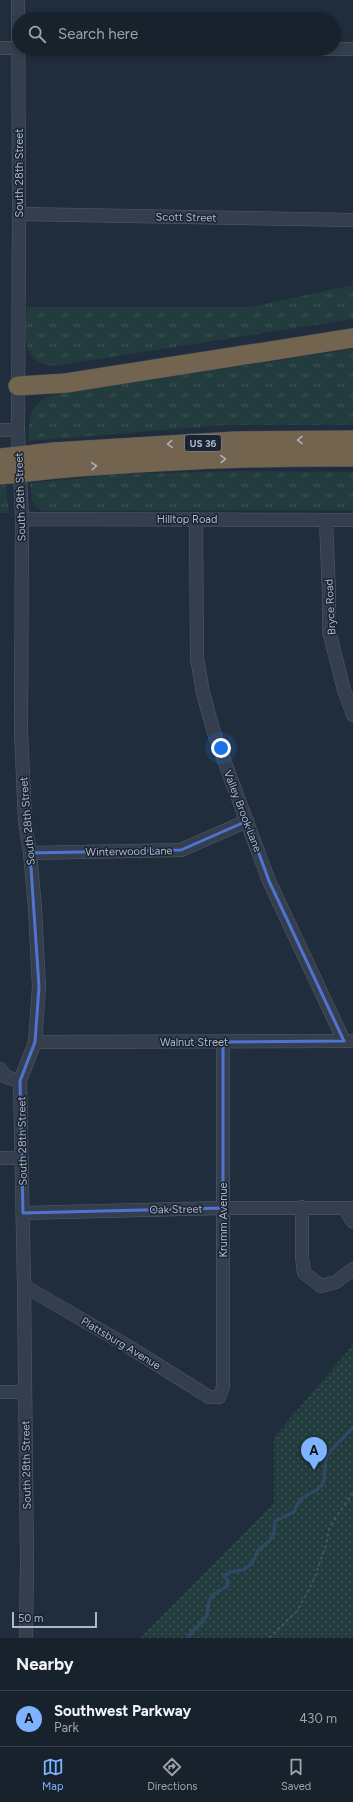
<!DOCTYPE html>
<style>
:root{--surface:#18222d;--page:#212a35;--text:#f1f3f6;--muted:#9fa4aa;--line:#363f49;--accent:#7db3ff}
body{margin:0;font-family:Figtree,sans-serif;background:var(--page);color:var(--text)}
.scale{position:absolute;left:12px;bottom:10px;width:85px;box-sizing:border-box;padding-left:4px;border:2px solid #aeb9c8;border-top:0;font-size:11px;line-height:14px;white-space:nowrap;color:#aeb9c8;-webkit-text-stroke:3px #192331;paint-order:stroke}
.you{position:absolute;left:221px;top:748px;width:14px;height:14px;margin:-10px;border:3px solid #fff;border-radius:50%;background:#1a73e8;box-shadow:0 0 0 6px #1a73e833}
.badge{display:grid;place-items:center;width:26px;height:26px;border-radius:50%;background:var(--accent);color:#111;font-size:13px;font-weight:700}
.pin{position:absolute;translate:-50% -33px;filter:drop-shadow(0 1px 2px #0008)}
.pin::after{content:'';position:absolute;top:21px;width:14px;height:12px;background:inherit;clip-path:polygon(0 0,100% 0,50% 100%)}
.list{margin:0;padding:0;list-style:none}
h2{display:flex;justify-content:space-between;align-items:center;height:52px;margin:0;padding:0 16px;font-size:17px}
h2 small{font-size:13px;font-weight:400;color:var(--muted)}
.list li{display:grid;grid-template-columns:26px 1fr auto;gap:12px;align-items:center;box-sizing:border-box;height:56px;padding:0 16px;border-top:1px solid var(--line)}
.list b{display:block;font-size:15px;white-space:nowrap}
.list p{margin:0;font-size:13px;white-space:nowrap;color:var(--muted)}
.list em{font-size:13px;font-style:normal;color:var(--muted)}
.icon{flex:none;width:22px;height:22px;fill:none;stroke:currentColor;stroke-width:2;stroke-linecap:round;stroke-linejoin:round}
.map{position:relative;flex:none;width:353px;height:1638px;overflow:hidden}
.search{position:absolute;background:var(--surface);box-shadow:0 2px 6px #0003;left:12px;right:12px;top:12px;height:44px;display:flex;align-items:center;gap:10px;box-sizing:border-box;padding:0 14px;border-radius:22px;color:var(--muted);font-size:15px}
.sheet{height:108px;background:var(--surface)}
nav{display:flex;justify-content:space-around;align-items:center;box-sizing:border-box;height:56px;border-top:1px solid var(--line);background:var(--surface);font-size:11px;color:var(--muted)}
nav a{display:grid;justify-items:center;gap:2px}
nav .on{color:var(--accent)}
.map>svg:first-child{display:block}
.grass{fill:url(#grass-tufts)}
.park{fill:url(#park-dots)}
.lines{fill:none;stroke-linecap:round;stroke-linejoin:round}
.stream{stroke:#314865;stroke-width:3.5}
.minor-casing{stroke:#515c6a;stroke-width:14}
.highway-casing{stroke:#3e4957;stroke-width:20}
.path{stroke:#3f585a;stroke-width:2;stroke-dasharray:3 3;stroke-linecap:butt}
.minor{stroke:#343e4c;stroke-width:13}
.highway{stroke:#736450;stroke-width:19}
.highway-bridge-casing{stroke:#3e4957;stroke-width:20;stroke-linecap:butt}
.highway-bridge{stroke:#736450;stroke-width:19}
.oneway{stroke:#a8b0bc}
.marked{fill:none;stroke:#5073d2;stroke-width:3;stroke-linejoin:round}
.labels{text-anchor:middle;stroke-width:3;stroke-linejoin:round;paint-order:stroke}
.shield{fill:#192331;stroke:#818c9b;stroke-width:1}
.shield-label{font-size:10px;font-weight:bold;fill:#aeb9c8}
.street-label{font-size:11px;fill:#aeb9c8;stroke:#192331}
</style>
<div class="map">
<svg width="353" height="1638" viewBox="0 0 353 1638">
<defs>
<pattern id="grass-tufts" width="24" height="20" patternUnits="userSpaceOnUse"><rect width="24" height="20" fill="#223b3d"/><path d="M3 7l-1-3M5 7V3M7 7l1-3M15 17l-1-3M17 17v-4M19 17l1-3" fill="none" stroke="#405558"/></pattern>
<pattern id="park-dots" width="8" height="8" patternUnits="userSpaceOnUse"><rect width="8" height="8" fill="#223b3d"/><path d="M2 2h.1M6 6h.1" fill="none" stroke="#405558" stroke-width="1.8" stroke-linecap="round"/></pattern>
</defs>
<rect width="100%" height="100%" fill="#202d3c"/>
<path class="grass" d="M353 285V319L60 365C55 365 48 366 44 364 20 357 27 326 27 307H249Z
M353 349V425H225L28 441C30 417 27 408 50 395Z
M239 471 353 472V510L42 511 33 505 30 483 123 474Z
M6 485 9 513H0V486Z"/>
<path class="park" d="M353 1345V1638H140L274 1503V1437Z"/>
<g class="lines">
<path class="stream" d="M188 1638C192 1630 199 1626 205 1618 209 1612 207 1606 210 1600 212 1593 222 1590 227 1586L228 1581 224 1576 230 1572 243 1570 252 1563 258 1551 270 1540 274 1533 275 1521 294 1512C296 1506 299 1501 304 1497 310 1492 317 1492 322 1485 327 1477 323 1466 327 1457 331 1448 347 1435 353 1427"/>
<defs>
<path id="minor" d="M18 0 19 203 18 430 22 519 21 731 25 822 30 853 35 908 39 987 35 1042 20 1081 24 1286 27 1561 26 1638
M0 48H19
M177 49H353
M19 214 353 220
M0 430H18
M22 519 353 520
M196 519 197 658 203 693 215 736 269 881 344 1041
M326 520 329 594V631L344 690 353 715
M30 853 181 850 247 821
M35 1042 351 1041
M0 1069 6 1077 20 1081
M0 1158H22
M302 1207V1257L304 1273 321 1286 336 1282 353 1269
M344 1208 353 1222
M23 1213 223 1208H353
M24 1286 126 1345 209 1397H219L223 1387V1042
M0 1392H25"/>
<path id="highway" d="M18 386 66 383 353 338
M54 452 235 441 353 440
M55 469C154 461 253 456 353 457"/>
</defs>
<use href="#minor" class="minor-casing"/>
<use href="#highway" class="highway-casing"/>
<path class="path" d="M269 1638 297 1611 313 1582 326 1545 329 1529 338 1514 353 1493"/>
<use href="#minor" class="minor"/>
<use href="#highway" class="highway"/>
<defs>
<path id="highway-bridge" d="M0 458 54 452
M0 475 55 469"/>
</defs>
<use href="#highway-bridge" class="highway-bridge-casing"/>
<use href="#highway-bridge" class="highway-bridge"/>
</g>
<defs><path id="oneway-chevron" d="M-2-3.5L2.5 0L-2 3.5" fill="none" stroke-width="1.6" stroke-linecap="round" stroke-linejoin="round"/></defs>
<g class="oneway">
<use href="#oneway-chevron" transform="translate(300 440) rotate(179)"/>
<use href="#oneway-chevron" transform="translate(170 444) rotate(177)"/>
<use href="#oneway-chevron" transform="translate(223 459) rotate(-2)"/>
<use href="#oneway-chevron" transform="translate(94 466) rotate(-5)"/>
</g>
<path class="marked" d="M247 821 269 881 344 1041 223 1042V1208L23 1213 20 1081 35 1042 39 987 30 853 181 850Z"/>
<g class="labels">
<rect class="shield" x="185" y="435" width="36" height="16" rx="3"/>
<g class="shield-label">
<text x="203" y="447">US 36</text>
</g>
<g class="street-label">
<text transform="translate(19 173) rotate(-90)" y="4">South 28th Street</text>
<text transform="translate(186 217) rotate(1)" y="4">Scott Street</text>
<text transform="translate(20 497) rotate(-92)" y="4">South 28th Street</text>
<text x="187" y="523">Hilltop Road</text>
<text transform="translate(330 607) rotate(-93)" y="4">Bryce Road</text>
<text transform="translate(243 811) rotate(69)" y="4">Valley Brook Lane</text>
<text transform="translate(27 821) rotate(-95)" y="4">South 28th Street</text>
<text transform="translate(129 851) rotate(-1)" y="4">Winterwood Lane</text>
<text x="194" y="1046">Walnut Street</text>
<text transform="translate(22 1141) rotate(-91)" y="4">South 28th Street</text>
<text transform="translate(176 1209) rotate(-1)" y="4">Oak Street</text>
<text transform="translate(223 1220) rotate(-90)" y="4">Krumm Avenue</text>
<text transform="translate(121 1343) rotate(31)" y="4">Plattsburg Avenue</text>
<text transform="translate(26 1465) rotate(-91)" y="4">South 28th Street</text>
</g>
</g>
</svg>
<div class="scale">50 m</div>
<div class="you"></div>
<div class="pin badge" style="left:314px;top:1470px">A</div>
<div class="search"><svg class="icon" aria-label="search" viewBox="0 0 24 24"><circle cx="10" cy="10" r="6"/><path d="M15 15l6 6"/></svg>Search here</div>
</div>
<section class="sheet">
<h2>Nearby<small></small></h2>
<ul class="list">
<li><span class="badge">A</span><div><b>Southwest Parkway</b><p>Park</p></div><em>430 m</em></li>
</ul>
</section>
<nav>
<a class="on"><svg class="icon" aria-label="map" viewBox="0 0 24 24"><path d="M3 6l6-2 6 2 6-2v14l-6 2-6-2-6 2zM9 4v14M15 6v14"/></svg>Map</a>
<a><svg class="icon" aria-label="directions" viewBox="0 0 24 24"><path d="M12 3l9 9-9 9-9-9zM9 14v-3h6M13 9l2 2-2 2"/></svg>Directions</a>
<a><svg class="icon" aria-label="saved" viewBox="0 0 24 24"><path d="M7 4h10v16l-5-4-5 4z"/></svg>Saved</a>
</nav>
